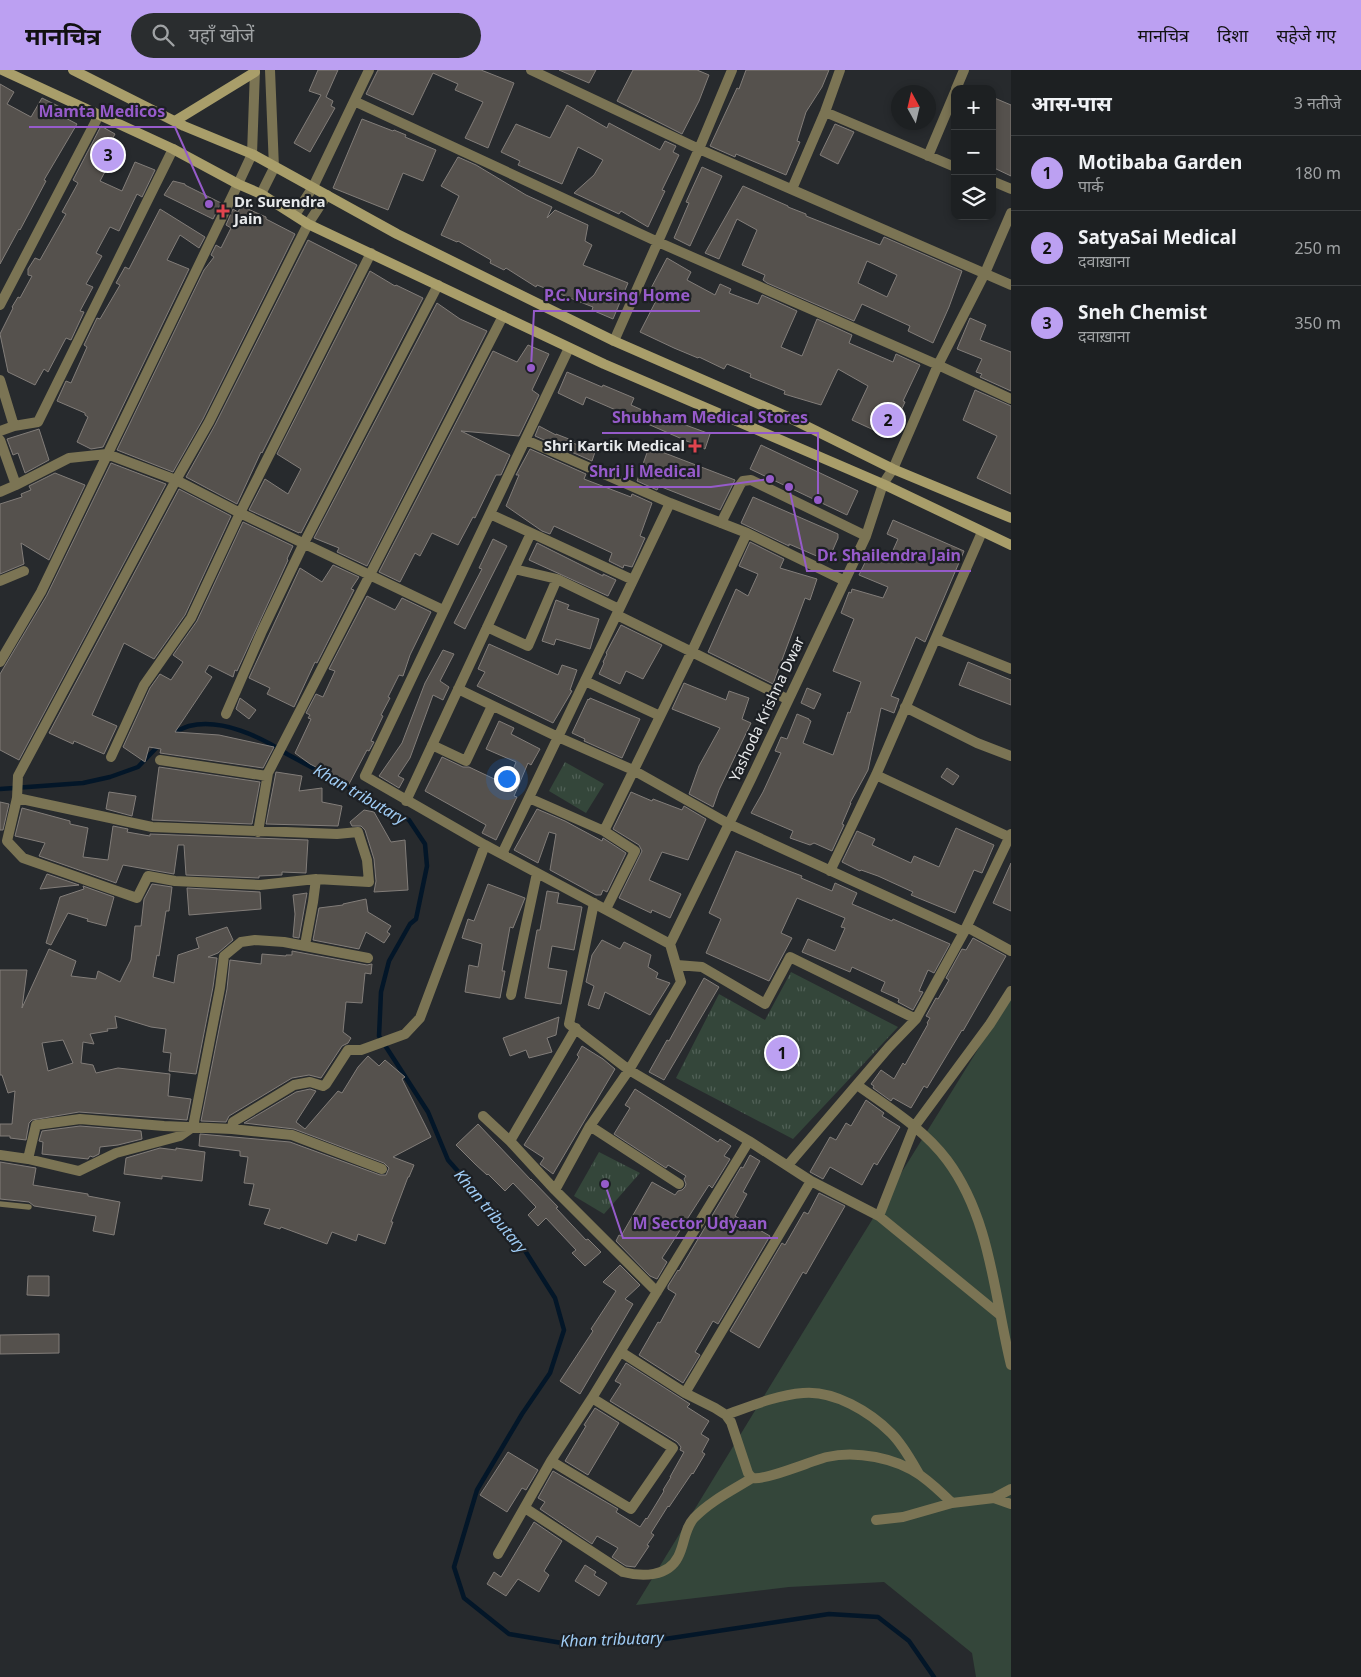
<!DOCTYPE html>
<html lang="hi">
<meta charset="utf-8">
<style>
:root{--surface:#1d2022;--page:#2a2d2f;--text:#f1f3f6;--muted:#a0a3a5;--line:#3b3e40;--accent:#bca0f2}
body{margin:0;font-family:"Noto Sans","Noto Sans Devanagari",sans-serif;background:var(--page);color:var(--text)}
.controls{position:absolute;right:15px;top:15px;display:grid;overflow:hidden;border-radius:10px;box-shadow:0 2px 8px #0003}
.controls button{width:45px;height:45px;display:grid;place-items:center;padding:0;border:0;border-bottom:1px solid var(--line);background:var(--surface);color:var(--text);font:25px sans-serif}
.compass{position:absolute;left:891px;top:15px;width:45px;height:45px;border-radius:50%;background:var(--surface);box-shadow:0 2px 8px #0003;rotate:352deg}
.you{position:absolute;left:506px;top:708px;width:18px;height:18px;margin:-12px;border:4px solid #fff;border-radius:50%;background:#1a73e8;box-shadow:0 0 0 8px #1a73e833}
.badge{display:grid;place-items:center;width:32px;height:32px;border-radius:50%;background:var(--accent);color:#111;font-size:16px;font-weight:700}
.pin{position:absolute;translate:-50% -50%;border:2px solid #fff;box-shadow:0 1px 5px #0006}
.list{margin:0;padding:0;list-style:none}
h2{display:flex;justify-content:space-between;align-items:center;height:65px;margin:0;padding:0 20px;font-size:21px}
h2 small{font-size:16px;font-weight:400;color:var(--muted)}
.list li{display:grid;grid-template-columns:32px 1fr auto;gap:15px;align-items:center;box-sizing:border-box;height:75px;padding:0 20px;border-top:1px solid var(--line)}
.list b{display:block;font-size:19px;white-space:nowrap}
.list p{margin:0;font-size:16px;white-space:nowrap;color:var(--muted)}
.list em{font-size:16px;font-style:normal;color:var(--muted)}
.icon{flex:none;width:28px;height:28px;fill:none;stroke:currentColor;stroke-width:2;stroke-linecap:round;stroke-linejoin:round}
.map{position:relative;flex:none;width:1011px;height:1607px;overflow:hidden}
header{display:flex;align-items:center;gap:30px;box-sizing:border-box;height:70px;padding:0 25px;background:var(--accent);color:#111}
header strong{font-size:24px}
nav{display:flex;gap:28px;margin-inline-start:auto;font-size:18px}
.search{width:350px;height:45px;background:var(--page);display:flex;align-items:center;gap:12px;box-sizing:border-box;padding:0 18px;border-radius:28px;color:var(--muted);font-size:19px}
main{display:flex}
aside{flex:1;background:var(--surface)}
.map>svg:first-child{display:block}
.grass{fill:#34463a}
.park{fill:url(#park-tufts)}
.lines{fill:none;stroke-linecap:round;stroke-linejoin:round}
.stream{stroke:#031628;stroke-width:4.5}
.building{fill:#55514d;stroke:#827d79;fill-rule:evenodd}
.service{stroke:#7b7454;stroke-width:5.5}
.minor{stroke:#7b7454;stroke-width:10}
.tertiary{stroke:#7b7454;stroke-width:10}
.secondary{stroke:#a99e6a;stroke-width:10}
.health-dot{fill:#e0444e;stroke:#1d2024;stroke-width:2}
.labels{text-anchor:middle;stroke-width:4.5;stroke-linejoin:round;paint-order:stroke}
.poi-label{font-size:15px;font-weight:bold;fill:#e7e9eb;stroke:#1d2024;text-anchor:start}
.street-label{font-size:15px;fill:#e7e9eb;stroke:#1d2024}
.water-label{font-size:16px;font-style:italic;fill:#a0cdf6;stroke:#1d2024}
.leader{fill:none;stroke:#965bca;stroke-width:2}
.callout-dot{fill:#965bca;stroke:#1d2024;stroke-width:2}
.callout-label{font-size:16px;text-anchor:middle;font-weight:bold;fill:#965bca;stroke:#1d2024;stroke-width:4.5;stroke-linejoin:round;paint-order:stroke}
</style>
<header>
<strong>मानचित्र</strong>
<div class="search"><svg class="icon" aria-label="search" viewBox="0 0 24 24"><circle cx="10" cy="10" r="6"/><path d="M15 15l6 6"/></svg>यहाँ खोजें</div>
<nav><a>मानचित्र</a><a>दिशा</a><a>सहेजे गए</a></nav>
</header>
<main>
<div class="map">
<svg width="1011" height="1607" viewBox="0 0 1011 1607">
<defs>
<pattern id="park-tufts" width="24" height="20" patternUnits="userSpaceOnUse" patternTransform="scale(1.25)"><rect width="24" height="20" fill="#34463a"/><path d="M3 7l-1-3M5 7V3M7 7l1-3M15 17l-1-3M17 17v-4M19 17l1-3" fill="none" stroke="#516157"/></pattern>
</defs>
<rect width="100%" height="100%" fill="#272a2d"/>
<path class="grass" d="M1011 926V1607H976L972 1583 884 1512 789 1517 636 1535 854 1179Z"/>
<path class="park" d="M565 692 604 714 586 743 549 721Z
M791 902 898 957 793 1069 676 1008 719 924 765 950Z
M599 1082 640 1103 604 1144 574 1126Z"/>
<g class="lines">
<path class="stream" d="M171 663C177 661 183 658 189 656 222 648 261 667 287 684L409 750 425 774 427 796 416 849 410 854 389 891 381 922 379 966 428 1042 448 1090 517 1168 555 1228 564 1260 550 1303 522 1344 477 1420 454 1497 464 1528 509 1564 562 1573 665 1569 829 1544 878 1547 909 1571 934 1607
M0 719 83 713 110 707 138 697 160 674"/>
</g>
<path class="building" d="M318 0H338L326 27 333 31 331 36 335 38 310 82 294 73 321 25 309 21Z
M378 0H481L514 13 488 78 465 68 483 32 455 20 458 14 433 3 413 45 366 24Z
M559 0H596L589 13Z
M633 0H697L709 5 699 31 682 64 617 31Z
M746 0H829L822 17 806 42 797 71 800 72 786 105 736 84 735 87 710 76 737 18 739 19Z
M0 14 14 22 7 34 31 47 42 28 62 38 58 44 77 54 44 110 46 111 20 160 19 159 0 194Z
M992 27 1011 35V106L992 97Z
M567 35 607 58 609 53 660 80 665 71 676 76 673 82 679 85 662 120 665 121 648 157 621 141 619 144 574 123 594 105 603 90 578 77 562 114 518 95 520 91 501 82 516 54 550 68Z
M362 49 393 61 394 60 406 65 405 67 436 80 423 111 403 103 388 140 333 118Z
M835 54 854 62 838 94 820 85Z
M101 56 115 64 99 94 107 98 100 111 122 121 135 92 155 100 142 127 137 124 119 161 110 157 96 183 102 186 86 214 93 217 80 241 84 242 71 270 66 268 48 302 44 299 35 315 8 302 0 264 13 238 12 237 18 227 20 228 32 206 28 205V199L35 188 40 190 66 144 62 142 78 113 73 110Z
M458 87 476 95 526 125 552 137 547 148 555 140 588 155 585 171 592 175 583 195 628 213 613 249 592 240 593 237 537 215 536 217 506 198 504 200 490 193 491 190 458 171 457 172 441 165 459 126 441 116Z
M702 97 722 106 690 176 674 168 689 133 686 132Z
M173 111 185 114V115L221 133 213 149 164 125Z
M743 116 788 136V137L806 144V146L880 175 884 167 962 201 949 237 933 273 908 261 910 256 862 234 854 251 767 213 763 210 765 205 742 195 757 160 737 149 719 189 705 183ZM867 191 897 205 887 227 858 213Z
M241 136 266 147V149L295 164 203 349 173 402 117 380 204 200 214 187 211 185 216 175 221 178 231 158 226 155 233 139 238 142Z
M160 139 205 167 199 178 180 165 167 190 189 199 103 377 91 379 77 372 88 347 85 345V343L57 331 66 311 71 313 87 277 84 275 97 248 100 249 120 215 116 213 125 197 129 199Z
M308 170 357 195 265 377 262 383 261 382 237 434 186 407 215 355Z
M667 188 691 202 687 210 715 225 720 214 731 219 729 223 758 234 762 225 797 241 781 277 802 286 817 249 852 265 849 273 893 292 896 284 920 295 903 331 905 332 889 367 852 350 868 316 838 299 821 335 784 324 785 321 750 307 751 304 727 294 724 299 699 287 698 288 674 278 640 262 658 227 649 222Z
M370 201 395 216 396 215 423 228 301 463 299 462V463L249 440 265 409 288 424 301 399 277 384Z
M437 233 460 249 487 261 367 496 337 482 339 478 314 468Z
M970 248 986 255 980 270 1011 282V321L980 307 982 304 976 302 982 289 957 279Z
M528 275 549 284 532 320 539 325 519 366 461 361 510 385 501 405H496L475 448 473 447 458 475 432 463 420 486 415 483 400 512 379 502 493 281 517 292Z
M567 302 602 317 603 315 634 328 631 335 671 353 672 350 710 364 705 379 586 327 583 335 558 323Z
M975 320 1011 336V424L977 408 997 366 963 350Z
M539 356 556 365V364L574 371 573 373 595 382 592 391 535 366Z
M39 359 49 390 25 403 18 383 13 385 7 369Z
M761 375 858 421 847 445 750 399Z
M649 377 735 410 720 440 659 416 657 420 637 411Z
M530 379 586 404 584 409 631 427 632 424 652 433 640 466 645 468 632 497 624 495 623 498 609 491 612 483 554 456 550 464 542 461 506 436 519 405H516Z
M111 393 166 414 19 690 0 680V604L47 525Z
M55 403 85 415 49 490 21 473 24 494 0 504V434L22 427 21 424 31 420 29 416Z
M179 419 231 446 185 545 154 589 124 573 92 645 117 656 104 684 74 671 73 674 49 663Z
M753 427 838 464V468L828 491 789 474V476L741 453Z
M893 450 964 481 925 572 916 567 891 626 899 629 894 643 881 638 868 700 850 733H851L842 754 844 755 832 781 814 773 810 775 790 768 793 761 751 743 763 722 781 683 775 681 781 667 787 669 797 644 809 649V650L811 651 803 673 833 685 848 642 850 643 861 612 833 601 854 549 841 543 849 522 851 523 852 519 883 528 888 517 859 505 872 478 890 487 898 469 887 464Z
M243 452 293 476 287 489 288 490 237 601 235 600 233 607 209 595 205 602 212 607 175 662 219 665 274 677 263 698 160 683 161 679 149 677 145 692 123 677 150 618 160 604 171 610 183 592 173 585 197 551Z
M493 469 507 476 465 559 454 553 482 499 479 498Z
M750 472 784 489 780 498 817 509 810 530 805 528 773 614 708 582 736 519 748 526 758 504 739 496Z
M537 473 603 506V504L616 510 608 526 529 490Z
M333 495 359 507 351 519 354 520 317 593 315 592 294 637 267 624 270 618 249 608 300 498 322 512Z
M367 526 395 540 402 528 431 542 410 585 403 606 399 605 388 627 390 628 381 645 383 646 371 671 374 672 369 681 367 680 349 714 310 694 295 683 311 649 308 648 310 645 306 643 316 624 323 627 335 601 329 599Z
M556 530 569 535 567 539 599 549 590 579 556 569 554 575 542 571Z
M621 555 662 575 643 609 626 601 620 614 599 604 604 593 603 592 607 584 606 583Z
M489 574 558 605 562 595 577 600 570 620 572 621 553 653 477 616 485 602 478 599Z
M443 580 454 584 440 611 449 617 443 630 433 625 410 688 398 706 404 709 399 718 379 706 402 673 425 613Z
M968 592 1011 610V635L959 615Z
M684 613 726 630 729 621 749 628 742 649 751 653 719 720 713 737 689 724 699 696 720 658 672 639Z
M807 618 821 624 814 639 801 633Z
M240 628 256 640 249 649 236 639Z
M590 628 640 649 622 688 584 671 585 669 572 663 588 629 589 630Z
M499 651 514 658 511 664 540 679 531 695 528 693 514 726 517 727 496 770 482 763 486 755 425 721 442 687 463 697H469L507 715 516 692 486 679Z
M159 697 260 712 252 754 152 750Z
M947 698 959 706 953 715 941 707Z
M276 702 302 706 299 721 322 718V732L342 736 338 756 266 754Z
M109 722 136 726 132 746 106 739Z
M631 722 652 731 653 729 682 740 684 736 706 749 688 790 662 782 649 810 681 824 670 848 652 840 651 843 619 828 642 781 639 775 613 759Z
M0 732 9 734 3 760H0Z
M22 738 70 751V754L88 758 83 787 108 790 113 756 128 759 127 762 150 766V764L308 770 306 803 282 802V805L259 806V808L186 805 184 775H178L174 804 123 795 116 813 39 786 45 773 15 766Z
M537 739 565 751 602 771 603 768 626 783 607 822 603 820 601 825H596L550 800 556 764 549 762 538 793 514 780Z
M364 740 374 742 391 772 405 770 408 820 374 822 376 811 374 789 365 760 361 756H352L350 752Z
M956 758 994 775 982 803 974 800 955 843 911 825 913 822 878 806 861 800 860 801 842 792 857 761 875 769 872 775 911 793 914 786 939 797Z
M736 781 802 806 801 808 832 821 835 813 857 823 852 834 892 851 893 849 950 874 934 903 928 900 919 921 923 922 913 940 898 932 899 929 881 921 885 912 852 897 850 902 802 882 808 869 835 881 845 858 841 857 845 848 797 828 781 863 792 868 769 911 706 883 721 849 709 843Z
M1011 793V841L993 833Z
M47 804 79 815 40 819Z
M152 814 172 817 169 841H166L159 886 157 885 153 907 174 913 178 885 199 878 196 868 227 857 233 870 218 883 208 887 217 888 213 917 196 1004 169 1001 171 983 163 982 166 959 151 957 115 946 117 958 107 959 108 961 90 964 94 974 83 972 81 993 93 995 96 1003 118 998 170 1004 168 1026 191 1029 187 1050 79 1042 32 1050 29 1053 26 1070 10 1068V1066H0V1054H12L15 1021 8 1023 2 1005H0V900H27L22 938 49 879 76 891 71 906 96 909 98 901 120 912 131 890 135 856H141L144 829ZM63 970 73 993 48 1001 42 973Z
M488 814 525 828 513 858 510 857 502 901H505L500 928 465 922 469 895 478 897 482 874 462 868 468 849 474 851Z
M83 816 114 827 106 856 87 851 88 849 68 843 51 875 46 873 60 827 84 819Z
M187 818 260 822 261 839 189 845Z
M547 821 559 823 557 833 582 837 574 880 552 876 548 898 567 901 561 934 525 928 533 882 537 860H540Z
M307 823 299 868 293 867 295 844 293 825Z
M366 829 368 842 391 856 387 862 390 864 384 873 366 862 359 879 313 870 319 838 343 835V834Z
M973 868 1006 886 963 961 962 960 927 1018 924 1016 911 1038 893 1028 891 1031 873 1018 874 1016 871 1014 881 1000 894 1009 903 993 905 995 928 954 927 953 930 948 926 946 936 928 938 929 949 910 946 908 962 879 966 880Z
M602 870 620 879 624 872 651 885 648 897 658 903 656 908 670 913 650 945 605 922 599 939 588 935 594 916 586 912 592 885Z
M292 881 367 895 372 894 371 904 365 903 362 933 346 932 343 962 351 968 348 973 342 976 321 1008 309 1005 292 1008 229 1046 226 1052 201 1051 227 919 230 890 261 894 262 884 286 886V885H292Z
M704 908 719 917 664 1010 649 1002 667 970 669 971Z
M559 947 556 965 547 968 552 982 529 988 526 980 510 986 503 968Z
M582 976 603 989 615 999 553 1104 540 1094 544 1088 524 1075 579 987 577 985Z
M368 986 379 996 385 990 405 1007 402 1009 431 1067 393 1087 414 1095 409 1107H408L391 1152H393L385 1174 358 1164 356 1171 332 1162 327 1174 281 1157 280 1159 264 1154 270 1139 249 1135 254 1114 244 1113 248 1087 240 1086V1081L199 1076 200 1064 290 1072 380 1105H386L389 1098 384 1093 294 1059 244 1053 296 1022 310 1019 316 1021 296 1052 305 1059 338 1021 342 1023 358 997Z
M635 1019 718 1072 720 1069 731 1076 724 1086 730 1089 712 1118 709 1115 668 1179 662 1188 667 1192 657 1209 650 1206 616 1171 619 1165 621 1166 652 1112 675 1125 678 1121 682 1120 685 1117 686 1114 684 1109 686 1106 668 1095 666 1098 614 1064 630 1038 625 1035Z
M866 1030 884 1043 882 1046 900 1057 877 1095 874 1093 862 1115 830 1097 823 1109 810 1102 830 1067 836 1070 846 1053 851 1056Z
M478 1054 531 1110V1109L558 1137 556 1138 586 1170 588 1169 601 1182 585 1196 572 1183 576 1180 546 1148 538 1156 528 1145 536 1137 513 1113 505 1121 488 1104 487 1105 475 1094 456 1075Z
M80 1056 141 1061 142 1069 118 1075 100 1077 99 1084 93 1087 90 1086 88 1089 42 1084 43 1072 39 1071 42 1061Z
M160 1078 176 1080V1078L205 1082 202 1111 162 1106V1109L124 1104 126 1088Z
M750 1085 760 1091 743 1122 747 1124 735 1146 770 1166 718 1254 713 1251 695 1282 700 1285 683 1313 639 1285 658 1252 660 1253 676 1224 668 1219V1216L678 1200 679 1201 741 1097 743 1098Z
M0 1092 36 1098 33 1115 88 1124V1126L120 1132 114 1165 93 1161 96 1146 34 1136 29 1132 0 1129Z
M819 1123 845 1136 806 1204 803 1202 759 1278 730 1261 782 1173 785 1175 804 1142 808 1144Z
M620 1195 640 1215 625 1229 633 1234 580 1324 560 1311 593 1261 591 1259 616 1221 603 1212Z
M28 1206H49V1226L27 1225Z
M59 1264V1283L0 1284V1265Z
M626 1293 690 1334 687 1337 709 1351 701 1364 709 1369 702 1382 705 1384 693 1404 692 1403 669 1437 668 1436 651 1463 654 1465 647 1475 649 1476 635 1497 626 1496 612 1487 618 1478 597 1466 592 1474 540 1439 545 1432 538 1428 553 1401 618 1439 616 1442 640 1457 646 1448 647 1449 664 1421 663 1420 671 1407H670L684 1382 680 1380 681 1377 677 1372 610 1331 621 1314 615 1311Z
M595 1338 619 1353 588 1405 565 1391 586 1356 584 1355Z
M508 1382 538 1400 526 1420 522 1418 507 1442 480 1425Z
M534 1452 562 1471 544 1501 549 1505 539 1522 518 1509 506 1526 487 1514 494 1502 501 1507Z
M585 1495 596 1502 594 1505 607 1513 599 1526 575 1511Z"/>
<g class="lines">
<path class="service" d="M0 1134 29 1137"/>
<path class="minor" d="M531 0 699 79 1011 215
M956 19 964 0
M354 31 658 172 938 295 1011 329
M825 42 955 97
M928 86 955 22
M992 111 1011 119
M792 119 825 42 840 0
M295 145 313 117 369 0
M0 235 99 45
M614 271 699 79 732 0
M0 310 14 356
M0 361 14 356 38 352 173 79
M0 370 16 415 0 422
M526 370 670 433 747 463 845 511
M16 415 69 388 107 384 176 410 240 443 443 540
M490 444 633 510
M721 453 740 415 743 411 751 410 866 466
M514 499 557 509 619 539
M0 511 24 501
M617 545 787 629
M487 557 528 576 557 509
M936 569 1011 599
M0 592 41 522 238 114
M585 611 660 646
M458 619 558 667 633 700 729 754 964 862
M905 637 977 673 1011 686
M226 644 262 561 304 473 438 215
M432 675 466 691 492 636
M111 687 144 615 191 548 240 443 371 183
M160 690 267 706
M876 705 1011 768
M17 728 152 757 337 764 358 762 367 790 369 812 316 809 260 815 175 811 148 806 137 828 23 788 7 771 17 728 18 706 176 410 209 352 308 154 327 125
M529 728 604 761 635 781 606 839
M406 731 531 463
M604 761 692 581 747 463
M258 762 268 703 503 246
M502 784 670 433
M830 801 876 705 982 462
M594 833 569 954 629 1000 749 1071 811 1111 879 1146 1000 1245
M967 857 1011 881
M670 874 751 709 866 466 883 414 893 399 938 295 985 203 1011 143
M305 875 313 832 316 809
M677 895 702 897 765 934 790 887 916 949
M511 925 537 803
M857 1015C888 1037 924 1059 947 1090 991 1149 994 1226 1011 1295
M483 1046 510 1071 555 1120 657 1222
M590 1056 679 1114
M232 1059 233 1052 294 1015 310 1012 323 1016 326 1014 348 980H361L405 964 420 948 485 775
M510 1071 576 958
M0 1085 28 1089 79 1101 116 1083 180 1066 193 1057 220 918 224 886 241 872 255 870 284 872 368 888
M28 1089 36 1055 80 1049 164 1056 232 1059 292 1065 382 1099
M788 1095 889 977 916 949 964 862 1011 764
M555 1120 590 1056 629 1000 681 912 670 874 485 775 365 706 569 278
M879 1146 914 1057 990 954 1011 921
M621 1282 685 1323 715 1338 726 1345 731 1352 748 1403C749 1405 751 1407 753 1408 764 1411 814 1390 827 1387 856 1380 896 1388 920 1405 931 1413 942 1423 952 1433
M685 1323 811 1111
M726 1345C751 1336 777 1325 803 1323 834 1320 870 1342 891 1363 903 1375 911 1390 919 1404
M551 1391 631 1439 673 1378 592 1328
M994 1428 1011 1434
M525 1438 623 1502C642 1507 668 1507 678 1487 685 1474 684 1459 694 1448 710 1431 733 1420 752 1408
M876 1450 903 1447 952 1433 994 1428 1011 1419
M498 1484 551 1391 592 1328 749 1071"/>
<path class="tertiary" d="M238 114 252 84 255 0
M261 124 274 98 270 0"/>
<path class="secondary" d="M2 0 173 79 238 114 261 124 308 154 604 294 883 414 1011 475
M73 0 184 56 252 84 397 164 614 271 786 346 893 399 1011 448
M175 51 255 2"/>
</g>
<g class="health-dot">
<path d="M220.5 133.5h5v5h5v5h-5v5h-5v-5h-5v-5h5z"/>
<path d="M692.5 368.5h5v5h5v5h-5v5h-5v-5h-5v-5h5z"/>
</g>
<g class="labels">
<g class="poi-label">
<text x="234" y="137">Dr. Surendra<tspan x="234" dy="17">Jain</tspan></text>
<text x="685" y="381" text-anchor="end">Shri Kartik Medical</text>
</g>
<g class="street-label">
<text transform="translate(767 639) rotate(-65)" y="5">Yashoda Krishna Dwar</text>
</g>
<g class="water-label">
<text transform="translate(360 724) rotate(30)" y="6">Khan tributary</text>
<text transform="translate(491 1141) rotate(50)" y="6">Khan tributary</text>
<text transform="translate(612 1569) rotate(-2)" y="6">Khan tributary</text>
</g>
</g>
<path class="leader" d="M209 134L175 57H29M531 298L534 241H700M818 430L818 363H602M770 409L711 417H579M789 417L807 501H971M605 1114L623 1168H778"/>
<g class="callout-dot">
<circle cx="209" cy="134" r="5"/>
<circle cx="531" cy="298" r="5"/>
<circle cx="818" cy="430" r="5"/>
<circle cx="770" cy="409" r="5"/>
<circle cx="789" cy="417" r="5"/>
<circle cx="605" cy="1114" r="5"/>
</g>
<g class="callout-label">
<text x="102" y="47">Mamta Medicos</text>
<text x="617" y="231">P.C. Nursing Home</text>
<text x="710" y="353">Shubham Medical Stores</text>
<text x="645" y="407">Shri Ji Medical</text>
<text x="889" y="491">Dr. Shailendra Jain</text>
<text x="700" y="1159">M Sector Udyaan</text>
</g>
</svg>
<div class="controls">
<button>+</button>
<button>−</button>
<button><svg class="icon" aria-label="layers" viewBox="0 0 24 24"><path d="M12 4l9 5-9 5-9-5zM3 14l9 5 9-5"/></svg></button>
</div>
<svg class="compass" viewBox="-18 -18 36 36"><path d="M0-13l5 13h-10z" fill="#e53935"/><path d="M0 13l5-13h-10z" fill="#a0a3a5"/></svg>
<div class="you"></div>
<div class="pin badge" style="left:782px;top:983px">1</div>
<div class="pin badge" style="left:888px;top:350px">2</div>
<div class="pin badge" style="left:108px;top:85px">3</div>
</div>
<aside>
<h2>आस-पास<small>3 नतीजे</small></h2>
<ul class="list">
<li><span class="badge">1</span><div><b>Motibaba Garden</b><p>पार्क</p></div><em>180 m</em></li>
<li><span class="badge">2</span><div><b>SatyaSai Medical</b><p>दवाख़ाना</p></div><em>250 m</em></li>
<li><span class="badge">3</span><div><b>Sneh Chemist</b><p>दवाख़ाना</p></div><em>350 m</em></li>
</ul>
</aside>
</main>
